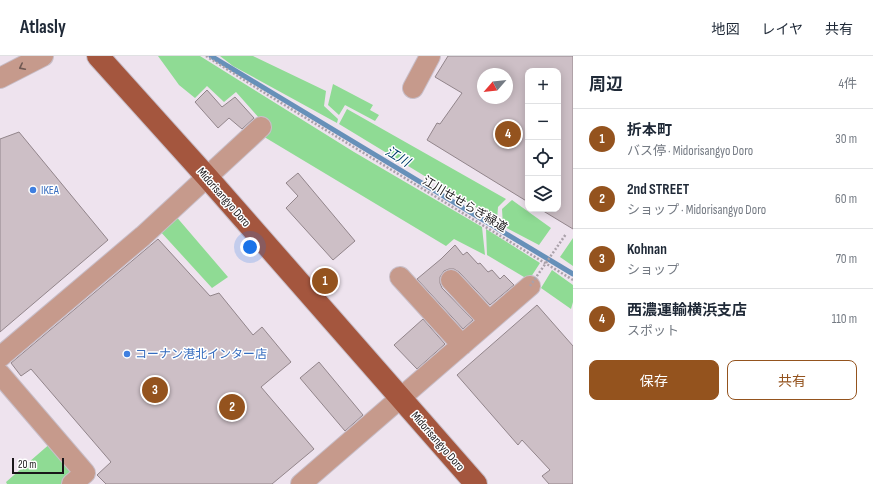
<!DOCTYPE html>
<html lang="ja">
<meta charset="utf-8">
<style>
:root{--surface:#fff;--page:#f6f6f7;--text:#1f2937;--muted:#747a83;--line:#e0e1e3;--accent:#94531e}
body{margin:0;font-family:"Sofia Sans Condensed","Noto Sans JP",sans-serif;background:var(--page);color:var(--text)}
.controls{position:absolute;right:12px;top:12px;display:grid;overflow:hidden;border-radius:8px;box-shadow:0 2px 10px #0003}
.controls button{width:36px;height:36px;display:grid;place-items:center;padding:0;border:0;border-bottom:1px solid var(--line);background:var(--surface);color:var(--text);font:20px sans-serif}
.compass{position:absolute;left:477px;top:12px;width:36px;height:36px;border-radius:50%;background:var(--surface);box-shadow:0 2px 10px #0003;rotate:242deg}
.scale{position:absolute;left:12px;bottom:10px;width:52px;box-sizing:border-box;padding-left:4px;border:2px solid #191619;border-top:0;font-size:11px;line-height:14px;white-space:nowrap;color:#191619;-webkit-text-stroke:3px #fff;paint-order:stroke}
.you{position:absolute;left:250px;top:191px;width:14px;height:14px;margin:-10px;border:3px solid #fff;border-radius:50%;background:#1a73e8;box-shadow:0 0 0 6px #1a73e833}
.badge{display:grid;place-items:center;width:26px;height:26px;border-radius:50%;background:var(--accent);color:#fff;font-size:13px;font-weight:700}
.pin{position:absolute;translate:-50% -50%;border:2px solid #fff;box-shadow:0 1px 4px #0006}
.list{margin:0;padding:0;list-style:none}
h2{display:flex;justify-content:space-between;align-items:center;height:52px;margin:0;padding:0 16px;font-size:17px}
h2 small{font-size:13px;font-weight:400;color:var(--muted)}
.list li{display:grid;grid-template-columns:26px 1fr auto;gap:12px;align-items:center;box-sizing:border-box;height:60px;padding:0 16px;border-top:1px solid var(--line)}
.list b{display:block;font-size:15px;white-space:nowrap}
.list p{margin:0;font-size:13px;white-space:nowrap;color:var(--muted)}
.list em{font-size:13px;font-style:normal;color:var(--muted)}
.actions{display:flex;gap:8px;padding:12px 16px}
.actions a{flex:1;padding:9px 0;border:1px solid var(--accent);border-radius:8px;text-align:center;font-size:14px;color:var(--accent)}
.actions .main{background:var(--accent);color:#fff}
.icon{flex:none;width:22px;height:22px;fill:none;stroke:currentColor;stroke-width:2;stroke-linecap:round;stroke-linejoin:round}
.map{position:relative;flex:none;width:573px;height:428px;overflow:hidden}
header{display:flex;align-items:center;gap:24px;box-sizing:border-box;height:56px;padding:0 20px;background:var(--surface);border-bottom:1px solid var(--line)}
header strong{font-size:19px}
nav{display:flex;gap:22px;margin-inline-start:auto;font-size:14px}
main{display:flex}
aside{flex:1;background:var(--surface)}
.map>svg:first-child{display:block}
.green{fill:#8fdb94}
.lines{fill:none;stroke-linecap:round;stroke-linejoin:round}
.stream{stroke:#6790b9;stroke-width:5}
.building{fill:#cdbfc6;stroke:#92858b;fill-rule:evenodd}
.minor-casing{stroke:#c8bec8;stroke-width:22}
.major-casing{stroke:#c8bec8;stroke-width:24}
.path{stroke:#aaa1aa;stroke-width:2.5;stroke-dasharray:2 2;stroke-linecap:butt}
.minor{stroke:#c69a8c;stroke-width:20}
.major{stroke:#a4563e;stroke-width:22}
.path-bridge{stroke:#aaa1aa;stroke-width:2.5;stroke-dasharray:2 2;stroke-linecap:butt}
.oneway{stroke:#705852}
.shop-dot{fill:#3f7fe0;stroke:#fff;stroke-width:1.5}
.labels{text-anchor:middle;stroke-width:3;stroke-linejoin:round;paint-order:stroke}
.shop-label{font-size:12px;fill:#366cbe;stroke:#fff;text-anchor:start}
.street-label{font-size:12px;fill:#191619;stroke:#fff}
.water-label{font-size:13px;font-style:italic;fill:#013e6a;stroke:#fff}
</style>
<header>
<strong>Atlasly</strong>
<nav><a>地図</a><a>レイヤ</a><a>共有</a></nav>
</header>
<main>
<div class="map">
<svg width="573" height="428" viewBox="0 0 573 428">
<rect width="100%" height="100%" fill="#eee3ee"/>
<path class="green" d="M158 0H200L354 96 482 171 485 199 454 183 446 190 261 79 268 72 236 36 224 46 207 30 195 42 179 29Z
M220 0H253L326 35 324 50 338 63 337 67 233 10Z
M333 28 373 49 370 54 379 59 375 65 345 49 339 59 328 49Z
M347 53 506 143 498 151 497 164 339 68Z
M512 144 551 172 539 189 503 170 502 153Z
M174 158 228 221 212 232 159 174Z
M486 173 540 207 529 224 487 199Z
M573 182V210L560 201Z
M552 214 573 229V246L571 253 541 232Z
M52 386 77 416 64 428H7L6 426Z"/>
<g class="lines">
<path class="stream" d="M211 0 573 218"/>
</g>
<path class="building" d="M448 0H573V173L540 153H558V15H528V146L427 84 437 67 440 68 462 37 435 21ZM483 18H507V42H483Z
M207 34 222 51 235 41 254 62 242 73 229 62 218 72 195 46Z
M19 76 108 184 0 276V83Z
M298 117 355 185 333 204 286 152 298 140 286 127Z
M158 183 210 240 219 237 253 279 262 271 291 306 261 331 314 393 272 428H106L97 419 111 406 31 313 21 320 11 307Z
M455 189 463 199 467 196 478 208 480 207 488 216 492 214 500 223 504 219 514 229 490 249 459 216 454 213H449L444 215 440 221V227L442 232 473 264 463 273 417 223 441 203Z
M537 249 573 290V428H549L542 420 550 414 522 384 518 389 457 319Z
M423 263 445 288 417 313 394 289Z
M319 306 363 359 345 375 300 322Z"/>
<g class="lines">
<defs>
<path id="minor" d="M0 22 43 0
M413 32 430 0
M400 221 462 289
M451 224 489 265
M0 301 143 180 261 71
M0 318 85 417 72 428
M301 428 530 230"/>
<path id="major" d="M98 0 207 121 476 428"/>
</defs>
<use href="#minor" class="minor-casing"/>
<use href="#major" class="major-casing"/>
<path class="path" d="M206 0 268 39 573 224"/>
<use href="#minor" class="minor"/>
<use href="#major" class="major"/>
<path class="path-bridge" d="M530 230 566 178"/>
</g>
<defs><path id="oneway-chevron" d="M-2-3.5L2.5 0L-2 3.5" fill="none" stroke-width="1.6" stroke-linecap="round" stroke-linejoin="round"/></defs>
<use class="oneway" href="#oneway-chevron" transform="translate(22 11) rotate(153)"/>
<g class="shop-dot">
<circle cx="33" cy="134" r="4"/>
<circle cx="127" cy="298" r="4"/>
</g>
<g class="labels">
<g class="shop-label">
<text x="41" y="138">IKEA</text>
<text x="135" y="302">コーナン港北インター店</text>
</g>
<g class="street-label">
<text transform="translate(224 141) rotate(49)" y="4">Midorisangyo Doro</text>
<text transform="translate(465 148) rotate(31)" y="4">江川せせらぎ緑道</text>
<text transform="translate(438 385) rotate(49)" y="4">Midorisangyo Doro</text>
</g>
<g class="water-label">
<text transform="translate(398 100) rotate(31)" y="5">江川</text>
</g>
</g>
</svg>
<div class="controls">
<button>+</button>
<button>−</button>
<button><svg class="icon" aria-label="locate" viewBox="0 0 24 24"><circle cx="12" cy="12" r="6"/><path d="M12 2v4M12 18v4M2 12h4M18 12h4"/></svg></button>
<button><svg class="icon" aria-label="layers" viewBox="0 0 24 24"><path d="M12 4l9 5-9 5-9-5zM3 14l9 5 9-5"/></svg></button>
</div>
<svg class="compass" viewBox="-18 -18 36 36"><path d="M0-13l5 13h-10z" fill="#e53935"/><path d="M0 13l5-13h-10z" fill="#747a83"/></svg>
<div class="scale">20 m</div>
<div class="you"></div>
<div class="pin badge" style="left:325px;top:225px">1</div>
<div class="pin badge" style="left:232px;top:351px">2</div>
<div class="pin badge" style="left:155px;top:334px">3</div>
<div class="pin badge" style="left:508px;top:78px">4</div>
</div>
<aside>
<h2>周辺<small>4件</small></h2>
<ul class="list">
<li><span class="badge">1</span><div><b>折本町</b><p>バス停 · Midorisangyo Doro</p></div><em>30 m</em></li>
<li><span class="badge">2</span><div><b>2nd STREET</b><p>ショップ · Midorisangyo Doro</p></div><em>60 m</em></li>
<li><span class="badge">3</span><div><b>Kohnan</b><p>ショップ</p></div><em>70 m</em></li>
<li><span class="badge">4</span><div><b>西濃運輸横浜支店</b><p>スポット</p></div><em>110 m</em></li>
</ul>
<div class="actions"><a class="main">保存</a><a>共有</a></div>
</aside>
</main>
